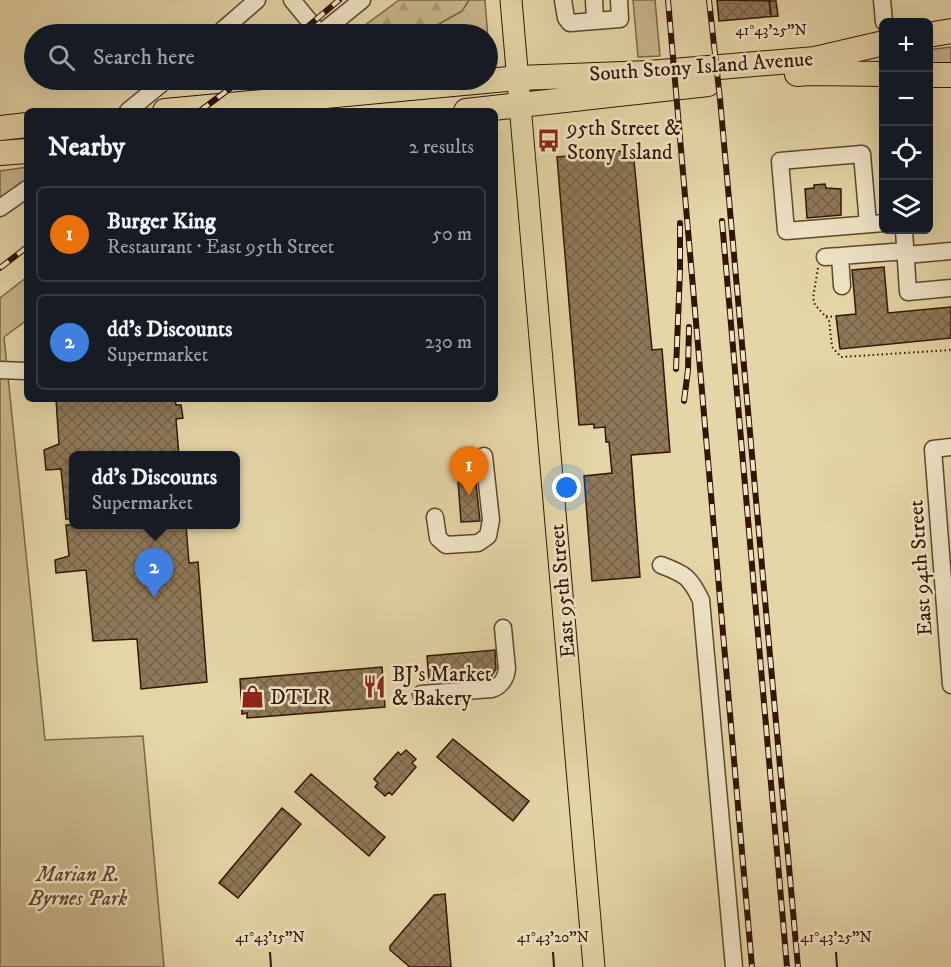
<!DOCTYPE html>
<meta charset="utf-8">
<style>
:root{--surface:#171b24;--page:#242831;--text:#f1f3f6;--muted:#9ea1a6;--line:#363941;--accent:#c59692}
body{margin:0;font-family:"IM FELL DW Pica",serif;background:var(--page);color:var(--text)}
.controls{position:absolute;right:18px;top:18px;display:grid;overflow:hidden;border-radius:9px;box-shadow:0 6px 24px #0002}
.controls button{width:54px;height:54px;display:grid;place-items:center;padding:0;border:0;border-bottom:2px solid var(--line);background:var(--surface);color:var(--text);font:30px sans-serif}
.you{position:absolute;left:567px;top:488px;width:21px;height:21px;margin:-15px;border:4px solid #fff;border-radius:50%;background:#1a73e8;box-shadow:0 0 0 9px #1a73e833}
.badge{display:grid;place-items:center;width:39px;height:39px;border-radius:50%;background:var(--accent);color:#fff;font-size:20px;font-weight:700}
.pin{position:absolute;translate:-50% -50px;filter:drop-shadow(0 2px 3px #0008)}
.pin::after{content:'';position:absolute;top:32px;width:21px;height:18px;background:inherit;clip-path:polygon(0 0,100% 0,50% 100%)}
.popup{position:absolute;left:69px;top:451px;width:171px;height:78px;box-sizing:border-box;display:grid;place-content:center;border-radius:9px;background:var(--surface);filter:drop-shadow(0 2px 4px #0005);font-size:20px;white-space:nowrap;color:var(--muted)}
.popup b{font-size:22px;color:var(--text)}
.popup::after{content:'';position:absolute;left:50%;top:100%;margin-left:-12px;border:12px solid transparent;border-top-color:var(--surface)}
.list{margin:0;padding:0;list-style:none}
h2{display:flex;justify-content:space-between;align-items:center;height:78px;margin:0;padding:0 24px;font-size:26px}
h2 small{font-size:20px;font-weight:400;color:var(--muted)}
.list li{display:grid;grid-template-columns:39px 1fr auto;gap:18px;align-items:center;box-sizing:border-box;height:96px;margin:0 12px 12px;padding:0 12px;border:2px solid var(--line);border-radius:9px}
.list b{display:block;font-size:22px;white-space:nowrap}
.list p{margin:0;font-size:20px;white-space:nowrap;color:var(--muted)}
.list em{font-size:20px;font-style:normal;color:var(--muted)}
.icon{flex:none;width:33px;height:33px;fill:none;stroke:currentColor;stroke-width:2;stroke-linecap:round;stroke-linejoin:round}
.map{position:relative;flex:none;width:951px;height:967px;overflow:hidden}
.search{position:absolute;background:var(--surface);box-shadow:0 6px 24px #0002;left:24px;top:24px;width:474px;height:66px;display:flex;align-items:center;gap:15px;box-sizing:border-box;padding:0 21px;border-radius:33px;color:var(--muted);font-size:22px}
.panel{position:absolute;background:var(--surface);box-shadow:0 6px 24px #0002;left:24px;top:108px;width:474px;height:294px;border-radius:9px}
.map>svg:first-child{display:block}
.green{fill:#c7b58b;stroke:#7e6548;stroke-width:1.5}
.forest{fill:url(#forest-firs);stroke:#7e6548;stroke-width:1.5}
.building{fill:url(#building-cross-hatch);stroke:#341504;stroke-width:1.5}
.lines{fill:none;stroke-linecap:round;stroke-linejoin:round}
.minor-casing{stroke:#60452d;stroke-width:19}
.major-casing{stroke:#341504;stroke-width:23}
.highway-casing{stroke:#341504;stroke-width:26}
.path{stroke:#341504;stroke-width:2;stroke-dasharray:1.5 3;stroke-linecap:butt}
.minor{stroke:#eee4c6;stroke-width:16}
.major{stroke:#e5d6a7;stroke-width:21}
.highway{stroke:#e5d6a7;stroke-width:24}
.rail-casing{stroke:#341504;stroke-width:6}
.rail{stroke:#eee4c6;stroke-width:4;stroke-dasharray:11;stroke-linecap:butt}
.ticks{fill:none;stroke:#341504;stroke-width:2}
.labels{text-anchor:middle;stroke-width:5;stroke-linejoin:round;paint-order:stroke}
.street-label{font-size:21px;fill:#341504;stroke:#eee4c6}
.poi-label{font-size:21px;fill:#341504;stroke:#eee4c6;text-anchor:start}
.park-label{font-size:21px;font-style:italic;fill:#60452c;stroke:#eee4c6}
.ticks-label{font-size:15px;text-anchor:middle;fill:#341504;stroke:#eee4c6;stroke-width:5;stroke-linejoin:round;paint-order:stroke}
</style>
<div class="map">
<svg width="951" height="967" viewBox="0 0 951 967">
<defs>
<pattern id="forest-firs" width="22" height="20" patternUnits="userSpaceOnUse" patternTransform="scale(1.5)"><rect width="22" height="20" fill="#c7b58b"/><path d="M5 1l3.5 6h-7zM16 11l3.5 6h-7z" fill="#ac9b76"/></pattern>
<pattern id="building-cross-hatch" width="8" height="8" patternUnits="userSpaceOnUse" patternTransform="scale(1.5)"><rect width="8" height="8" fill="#907959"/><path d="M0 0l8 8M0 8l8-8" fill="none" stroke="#766247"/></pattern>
</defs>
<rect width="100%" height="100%" fill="#e5d6a7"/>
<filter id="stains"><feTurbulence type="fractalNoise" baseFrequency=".00333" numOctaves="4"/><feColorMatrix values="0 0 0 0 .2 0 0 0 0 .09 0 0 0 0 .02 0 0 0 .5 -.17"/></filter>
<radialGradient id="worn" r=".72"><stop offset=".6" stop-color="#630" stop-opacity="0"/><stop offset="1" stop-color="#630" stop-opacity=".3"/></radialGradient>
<path class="green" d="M469 0H485L488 39V40V34H421L462 11Z
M633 0H655L660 56 638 57Z
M951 47V65L929 66 928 50Z
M27 167V179L0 201V171Z
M27 277V320L4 337 45 740 143 736 164 967H0V298Z"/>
<path class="forest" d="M399 0H469L462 11 421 34H353Z"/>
<path class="building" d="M717 0 776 1 778 16 719 21Z
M633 150 652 350 662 349 670 452 631 455 640 577 592 581 584 476 612 473 609 442H606L605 427 594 428V424L579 425 557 157Z
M825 184 826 188 841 189V215L807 218 805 189 814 188V185Z
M884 267 888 313 951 307V338L840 349 836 316 856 314 852 270Z
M56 399H175L176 405H181L183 418 176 419 179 456H73V519H66L61 469 46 470 44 450 59 444Z
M474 465 480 521 461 522 457 467Z
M66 525H186L189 563 198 562 207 682 141 689 137 639 93 641 86 570 56 573 55 560 69 556Z
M495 650 496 669 490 678 432 683 429 681 427 656Z
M382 667 385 707 247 718V713L242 714 240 679Z
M453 739 529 801 513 821 437 757Z
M406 750 416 759 412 763 416 767 392 795 389 792 385 796 375 787 378 783 374 779 398 752 401 755Z
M311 774 385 837 369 856 295 792Z
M282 808 301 824 238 898 219 883Z
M445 894 451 967H410L390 950V946L434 895Z"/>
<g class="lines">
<defs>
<path id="minor" d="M292 0 320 34 362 0
M563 0 566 18 570 23 595 21 594 0
M882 0 884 22
M595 21 620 19 619 0
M218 34 257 0
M128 111 166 80
M0 208 27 189
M868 224 862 154 780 161 786 231 884 223
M904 230 908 292 951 288
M906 255 951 251
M825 257 840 256
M842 286 840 256 906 251
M0 370 26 371
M951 447 933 449 951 685
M435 517 438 538 446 545 478 543 488 536 491 520 484 456
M661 565C685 574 690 577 701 600L734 967
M421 694 492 689C501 686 506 678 507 669L503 628"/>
<path id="major" d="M511 0 594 967"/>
<path id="highway" d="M928 35 951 31
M797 74 811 73 884 74
M928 75H951
M165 111 518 78 649 73 815 59 884 43
M466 111 708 84
M0 128 27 125
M0 153 27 151"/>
</defs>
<use href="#minor" class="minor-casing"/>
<use href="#major" class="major-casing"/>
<use href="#highway" class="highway-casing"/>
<path class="path" d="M818 268 813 298 815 305 829 320 832 347 841 357 951 350
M826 316 834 317"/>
<use href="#minor" class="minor"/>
<use href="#major" class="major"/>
<use href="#highway" class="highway"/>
<defs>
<path id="rail" d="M668 0 752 967
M709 0 720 99 798 967
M299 34 339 0
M200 111 241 80
M722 221 787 967
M0 268 27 247
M676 369 680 271V223
M684 401 688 370 689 327"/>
</defs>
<use href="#rail" class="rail-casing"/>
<use href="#rail" class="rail"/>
</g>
<path class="ticks" d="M769 0 771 15M270 952 271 967M553 952 554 967M836 952 837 967"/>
<defs>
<symbol id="bus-bare" viewBox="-9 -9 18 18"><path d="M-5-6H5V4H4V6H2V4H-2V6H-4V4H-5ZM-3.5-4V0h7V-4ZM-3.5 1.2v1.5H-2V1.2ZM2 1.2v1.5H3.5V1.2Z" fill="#8f2418" stroke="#eee4c6" stroke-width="2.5" paint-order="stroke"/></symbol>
<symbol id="restaurant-bare" viewBox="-9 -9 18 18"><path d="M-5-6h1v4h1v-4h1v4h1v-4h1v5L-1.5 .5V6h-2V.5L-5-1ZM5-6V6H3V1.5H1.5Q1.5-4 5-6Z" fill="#8f2418" stroke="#eee4c6" stroke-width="2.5" paint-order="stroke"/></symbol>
<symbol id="shop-bare" viewBox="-9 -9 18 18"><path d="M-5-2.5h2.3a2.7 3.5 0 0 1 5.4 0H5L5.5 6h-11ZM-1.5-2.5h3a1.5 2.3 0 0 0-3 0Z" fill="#8f2418" stroke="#eee4c6" stroke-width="2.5" paint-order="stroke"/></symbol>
</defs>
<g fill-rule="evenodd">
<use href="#bus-bare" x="532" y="124" width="33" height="33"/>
<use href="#restaurant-bare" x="358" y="670" width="33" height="33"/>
<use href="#shop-bare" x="236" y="680" width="33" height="33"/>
</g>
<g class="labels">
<g class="street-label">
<text transform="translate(701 66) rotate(-4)" y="7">South Stony Island Avenue</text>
<text transform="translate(920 568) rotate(-94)" y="7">East 94th Street</text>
<text transform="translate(562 591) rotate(-95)" y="7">East 95th Street</text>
</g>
<g class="poi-label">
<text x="567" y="135">95th Street &amp;<tspan x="567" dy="24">Stony Island</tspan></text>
<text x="392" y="681">BJ's Market<tspan x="392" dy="24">&amp; Bakery</tspan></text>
<text x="270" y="704">DTLR</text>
</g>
<g class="park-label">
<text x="78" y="881">Marian R.<tspan x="78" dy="24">Byrnes Park</tspan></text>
</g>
</g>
<g class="ticks-label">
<text x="771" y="35">41°43'25"N</text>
<text x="270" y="942">41°43'15"N</text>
<text x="553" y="942">41°43'20"N</text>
<text x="836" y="942">41°43'25"N</text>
</g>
<rect width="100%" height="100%" filter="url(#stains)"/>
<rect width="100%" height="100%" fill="url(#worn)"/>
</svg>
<div class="controls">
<button>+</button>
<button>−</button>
<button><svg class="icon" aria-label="locate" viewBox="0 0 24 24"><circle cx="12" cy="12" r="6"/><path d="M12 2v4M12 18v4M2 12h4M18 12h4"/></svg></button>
<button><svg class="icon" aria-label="layers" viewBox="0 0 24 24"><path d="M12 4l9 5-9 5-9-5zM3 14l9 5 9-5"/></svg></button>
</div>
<div class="you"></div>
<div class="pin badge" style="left:469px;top:496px;background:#e8710a">1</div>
<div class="pin badge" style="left:154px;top:598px;background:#3f7fe0">2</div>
<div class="popup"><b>dd's Discounts</b>Supermarket</div>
<div class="search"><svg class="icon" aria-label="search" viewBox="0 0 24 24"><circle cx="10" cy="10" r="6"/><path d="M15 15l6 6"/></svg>Search here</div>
<section class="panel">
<h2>Nearby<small>2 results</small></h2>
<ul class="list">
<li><span class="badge" style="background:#e8710a">1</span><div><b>Burger King</b><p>Restaurant · East 95th Street</p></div><em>50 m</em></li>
<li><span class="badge" style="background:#3f7fe0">2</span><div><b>dd's Discounts</b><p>Supermarket</p></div><em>230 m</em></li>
</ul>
</section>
</div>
